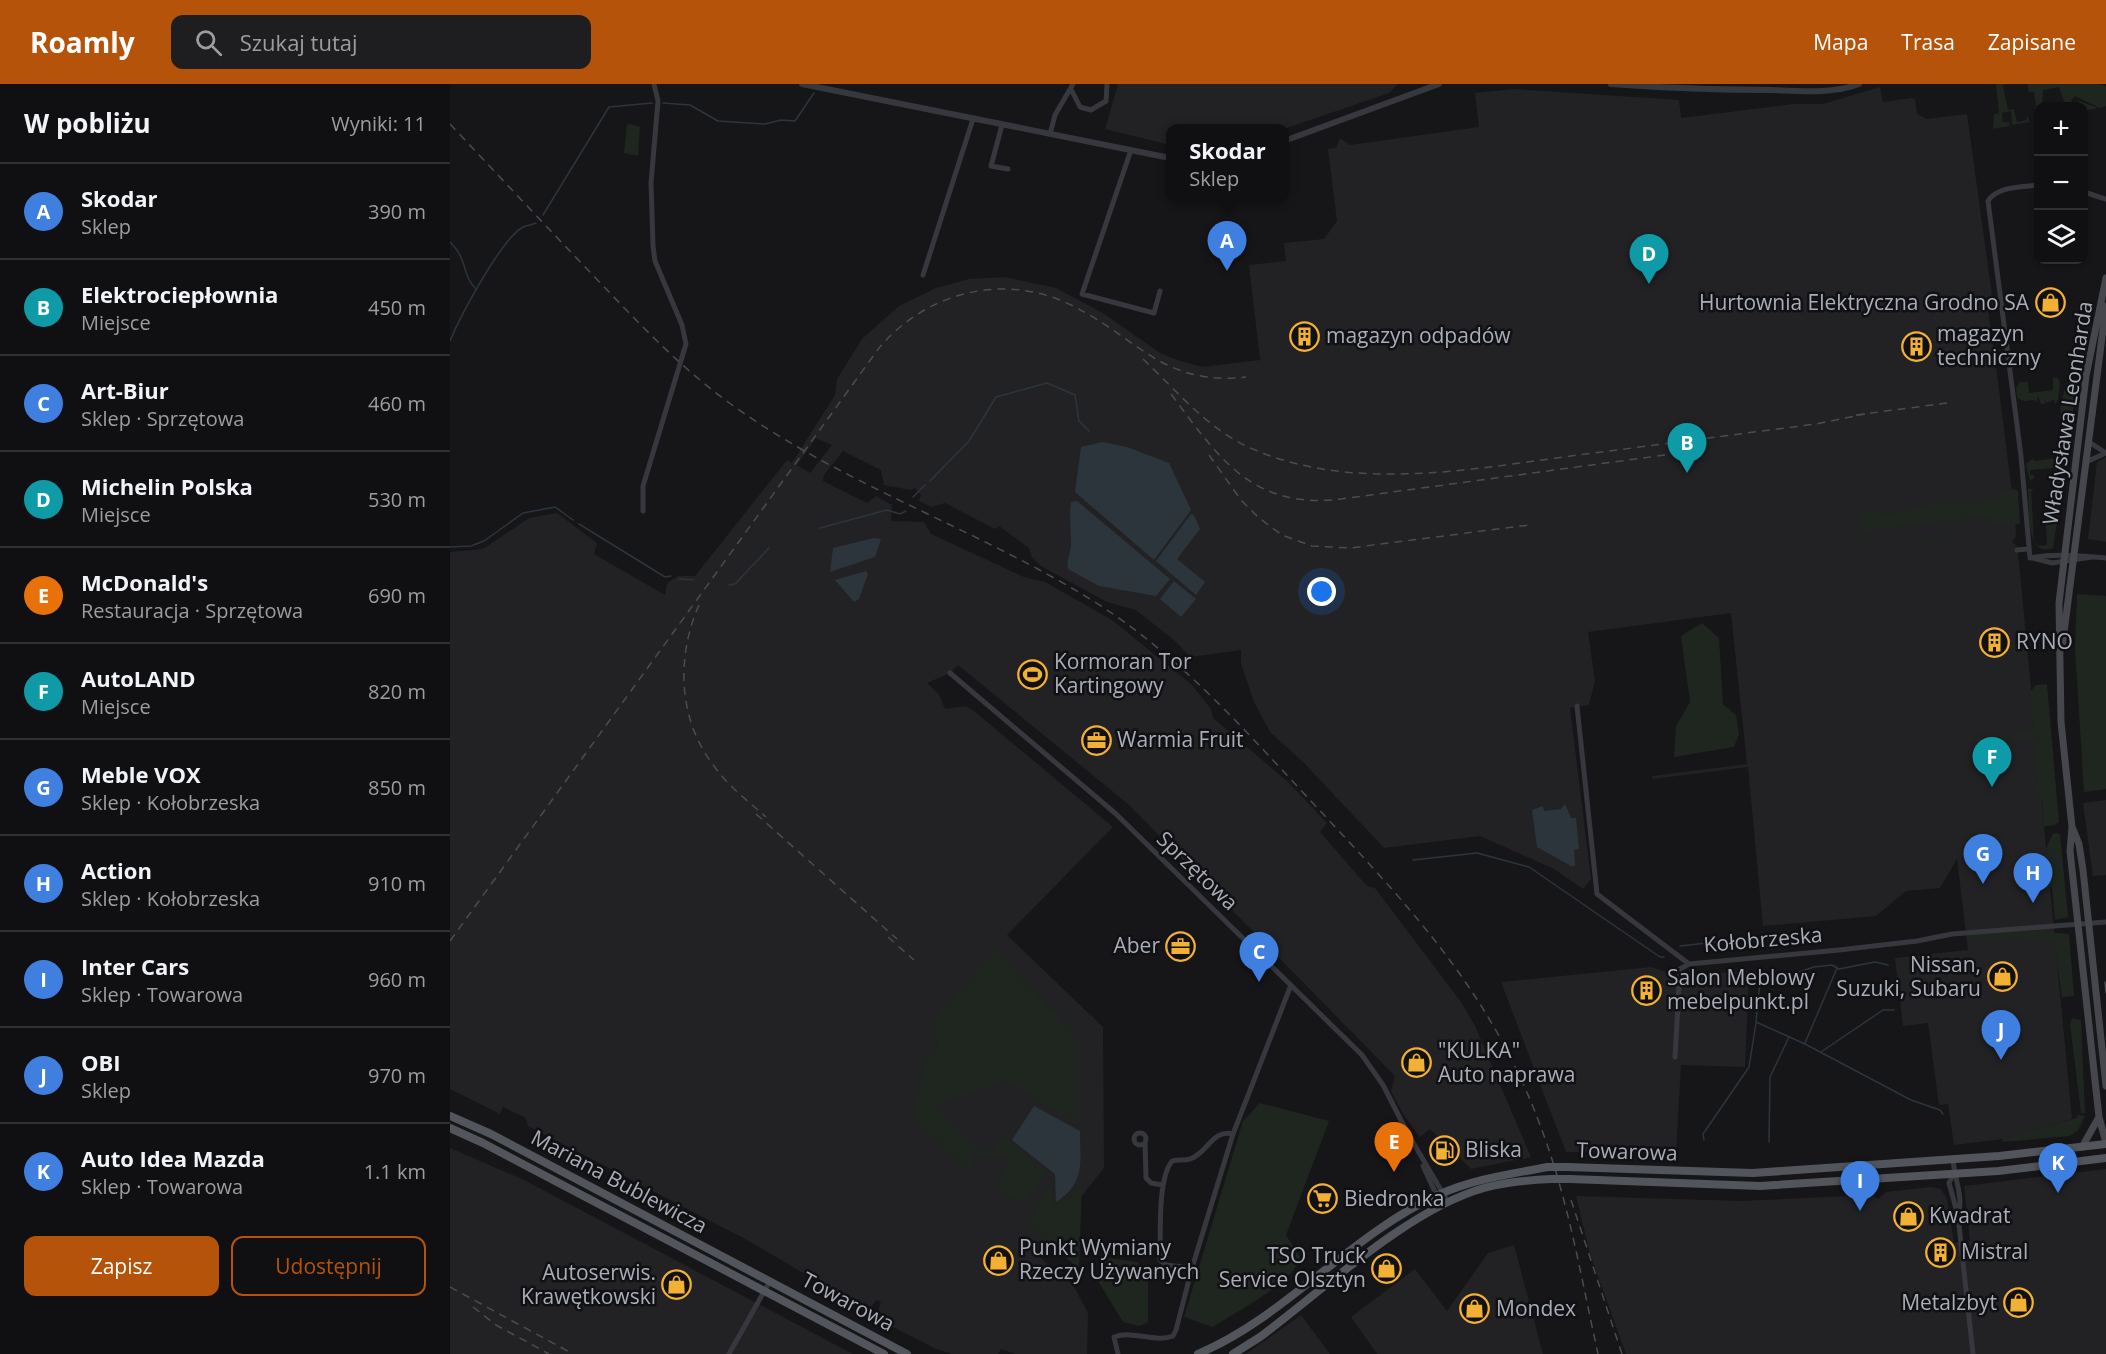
<!DOCTYPE html>
<html lang="pl">
<meta charset="utf-8">
<style>
:root{--surface:#101012;--page:#1e1e20;--text:#f1f3f6;--muted:#9c9d9f;--line:#303032;--accent:#b45309}
body{margin:0;font-family:"Open Sans",sans-serif;background:var(--page);color:var(--text)}
.controls{position:absolute;right:18px;top:18px;display:grid;overflow:hidden;border-radius:12px;box-shadow:0 2px 4px #0004}
.controls button{width:54px;height:54px;display:grid;place-items:center;padding:0;border:0;border-bottom:2px solid var(--line);background:var(--surface);color:var(--text);font:30px sans-serif}
.you{position:absolute;left:872px;top:508px;width:21px;height:21px;margin:-15px;border:4px solid #fff;border-radius:50%;background:#1a73e8;box-shadow:0 0 0 9px #1a73e833}
.badge{display:grid;place-items:center;width:39px;height:39px;border-radius:50%;background:var(--accent);color:#fff;font-size:20px;font-weight:700}
.pin{position:absolute;translate:-50% -50px;filter:drop-shadow(0 2px 3px #0008)}
.pin::after{content:'';position:absolute;top:32px;width:21px;height:18px;background:inherit;clip-path:polygon(0 0,100% 0,50% 100%)}
.popup{position:absolute;left:716px;top:40px;width:123px;height:78px;box-sizing:border-box;display:grid;place-content:center;border-radius:12px;background:var(--surface);filter:drop-shadow(0 2px 4px #0005);font-size:20px;white-space:nowrap;color:var(--muted)}
.popup b{font-size:22px;color:var(--text)}
.popup::after{content:'';position:absolute;left:50%;top:100%;margin-left:-12px;border:12px solid transparent;border-top-color:var(--surface)}
.list{margin:0;padding:0;list-style:none}
h2{display:flex;justify-content:space-between;align-items:center;height:78px;margin:0;padding:0 24px;font-size:26px}
h2 small{font-size:20px;font-weight:400;color:var(--muted)}
.list li{display:grid;grid-template-columns:39px 1fr auto;gap:18px;align-items:center;box-sizing:border-box;height:96px;padding:0 24px;border-top:2px solid var(--line)}
.list b{display:block;font-size:22px;white-space:nowrap}
.list p{margin:0;font-size:20px;white-space:nowrap;color:var(--muted)}
.list em{font-size:20px;font-style:normal;color:var(--muted)}
.actions{display:flex;gap:12px;padding:18px 24px}
.actions a{flex:1;padding:14px 0;border:2px solid var(--accent);border-radius:12px;text-align:center;font-size:21px;color:var(--accent)}
.actions .main{background:var(--accent);color:#fff}
.icon{flex:none;width:33px;height:33px;fill:none;stroke:currentColor;stroke-width:2;stroke-linecap:round;stroke-linejoin:round}
.map{position:relative;flex:none;width:1656px;height:1270px;overflow:hidden}
header{display:flex;align-items:center;gap:36px;box-sizing:border-box;height:84px;padding:0 30px;background:var(--accent);color:#fff}
header strong{font-size:28px}
nav{display:flex;gap:33px;margin-inline-start:auto;font-size:21px}
.search{width:420px;height:54px;background:var(--page);display:flex;align-items:center;gap:15px;box-sizing:border-box;padding:0 21px;border-radius:12px;color:var(--muted);font-size:22px}
main{display:flex}
aside{flex:1;background:var(--surface)}
.map>svg:first-child{display:block}
.built{fill:#222225;fill-rule:evenodd}
.green{fill:#1e261f}
.water{fill:#2c353c}
.lines{fill:none;stroke-linecap:round;stroke-linejoin:round}
.stream{stroke:#2c353c;stroke-width:1.5}
.minor{stroke:#37383d;stroke-width:5}
.tertiary{stroke:#37383d;stroke-width:6}
.secondary{stroke:#45474d;stroke-width:7}
.primary{stroke:#53555c;stroke-width:8}
.tram{stroke:#4a4c52;stroke-width:1.5}
.rail{stroke:#4a4c52;stroke-width:1.5;stroke-dasharray:8 6;stroke-linecap:butt}
.primary-bridge{stroke:#53555c;stroke-width:8}
.labels{text-anchor:middle;stroke-width:5;stroke-linejoin:round;paint-order:stroke}
.poi-label{font-size:21px;fill:#a8adb8;stroke:#111113;text-anchor:start}
.street-label{font-size:21px;fill:#a8adb8;stroke:#111113}
</style>
<header>
<strong>Roamly</strong>
<div class="search"><svg class="icon" aria-label="search" viewBox="0 0 24 24"><circle cx="10" cy="10" r="6"/><path d="M15 15l6 6"/></svg>Szukaj tutaj</div>
<nav><a>Mapa</a><a>Trasa</a><a>Zapisane</a></nav>
</header>
<main>
<aside>
<h2>W pobliżu<small>Wyniki: 11</small></h2>
<ul class="list">
<li><span class="badge" style="background:#3f7fe0">A</span><div><b>Skodar</b><p>Sklep</p></div><em>390 m</em></li>
<li><span class="badge" style="background:#0f9aa8">B</span><div><b>Elektrociepłownia</b><p>Miejsce</p></div><em>450 m</em></li>
<li><span class="badge" style="background:#3f7fe0">C</span><div><b>Art-Biur</b><p>Sklep · Sprzętowa</p></div><em>460 m</em></li>
<li><span class="badge" style="background:#0f9aa8">D</span><div><b>Michelin Polska</b><p>Miejsce</p></div><em>530 m</em></li>
<li><span class="badge" style="background:#e8710a">E</span><div><b>McDonald's</b><p>Restauracja · Sprzętowa</p></div><em>690 m</em></li>
<li><span class="badge" style="background:#0f9aa8">F</span><div><b>AutoLAND</b><p>Miejsce</p></div><em>820 m</em></li>
<li><span class="badge" style="background:#3f7fe0">G</span><div><b>Meble VOX</b><p>Sklep · Kołobrzeska</p></div><em>850 m</em></li>
<li><span class="badge" style="background:#3f7fe0">H</span><div><b>Action</b><p>Sklep · Kołobrzeska</p></div><em>910 m</em></li>
<li><span class="badge" style="background:#3f7fe0">I</span><div><b>Inter Cars</b><p>Sklep · Towarowa</p></div><em>960 m</em></li>
<li><span class="badge" style="background:#3f7fe0">J</span><div><b>OBI</b><p>Sklep</p></div><em>970 m</em></li>
<li><span class="badge" style="background:#3f7fe0">K</span><div><b>Auto Idea Mazda</b><p>Sklep · Towarowa</p></div><em>1.1 km</em></li>
</ul>
<div class="actions"><a class="main">Zapisz</a><a>Udostępnij</a></div>
</aside>
<div class="map">
<svg width="1656" height="1270" viewBox="0 0 1656 1270">
<rect width="100%" height="100%" fill="#161618"/>
<path class="built" d="M668 0H948L939 9 834 45H720V61L655 45Z
M1430 3 1433 18 1461 14 1465 15 1467 30 1477 35 1517 30 1544 226 1538 227 1544 269H1547L1548 274 1545 275 1565 432 1566 452 1562 458 1567 462 1570 489 1622 1035 1552 1055 1504 1061 1498 1020 1489 1021 1478 939 1453 942 1445 874 1518 866 1507 775 1490 804 1456 807 1426 832 1313 842 1298 683 1203 695 1202 692 1297 680 1281 529 1138 548 1145 597 1139 621 1120 624 1141 795 1133 805 1104 785 1030 752 934 764 854 679 820 648 804 618 791 580V566L740 573 725 557 686 526 657 518 591 482 582 473 579 464 549 442 545 445 495 419 482 423 469 417 471 411 465 404 460 406 434 401 431 386 393 367 374 391 373 397 417 419 426 412 442 421 441 437 474 438 481 450 574 493 595 498 662 536 742 601 761 625 763 634 838 698 877 739 870 748 917 802 925 804 1011 918 1025 942 1081 1073 1021 1085 980 1045 970 1053 953 1030 941 1007 945 992 678 720 508 581 500 589 477 599 489 610 495 625 516 622 524 627 663 743 557 851 653 943 654 1084 586 1170 623 1201 638 1229 637 1270H566L551 1265 548 1270H503L486 1265 431 1237 428 1227 431 1218 426 1216 422 1222 413 1224 297 1156 78 1042 76 1034 53 1023 50 1030 0 1005V468L33 465 79 434 107 429 147 459 144 470 215 511 217 499 228 492H245L337 376 342 379 385 311 387 295 412 255 449 222 486 204 519 195 554 193 606 204 653 229 710 269 727 276 752 283 810 276 799 181 836 177 834 159 874 155 887 137 878 65 886 64 890 54 900 61 1029 43 1025 9 1064 5 1229 16 1231 34 1343 20H1373ZM366 354 382 361 360 389 347 381Z
M1656 373V458L1638 455 1647 378Z
M1656 716V791L1643 792 1633 719Z
M1201 883 1226 891 1299 887 1295 983 1231 981 1226 1069 1116 1068 1051 898Z
M0 1064 74 1096 403 1270H0Z
M1656 1085V1270H1176L1140 1170 1126 1112 1291 1117 1423 1111 1428 1115 1436 1108 1480 1103 1491 1105 1497 1115 1504 1159 1520 1157 1514 1102Z
M1064 1161 1093 1270H927L901 1233 965 1185 997 1227 1038 1169Z
M851 1231 880 1270H796Z"/>
<path class="green" d="M1546 0H1559L1553 1 1558 26 1564 25 1567 38 1576 36 1578 32 1579 38 1562 41 1561 27 1552 29 1553 38H1559L1560 42 1543 45 1544 30 1549 29Z
M1577 0H1649L1656 2V22L1650 24 1625 12 1621 16 1624 20 1629 17 1648 24 1634 27V22H1616L1609 3 1593 6 1592 22 1583 25 1586 22 1584 8H1579Z
M180 40 190 43 188 72 174 69 177 41Z
M1607 293 1610 298 1608 316 1605 320 1604 316 1596 319 1595 316V320H1591L1588 312 1587 319 1585 316 1574 317 1567 314 1566 304 1570 298H1578L1579 309 1603 306V294Z
M1621 296 1627 297 1621 341 1612 342 1610 325 1616 300Z
M1621 343 1603 464C1574 475 1580 420 1578 404L1584 406 1581 407 1584 457 1589 462 1597 461 1595 423 1603 422V418L1607 417 1605 384 1580 386V391H1584V394L1580 397 1576 380 1584 374V377L1608 374 1612 344Z
M1564 405 1568 407 1570 440 1554 441V438L1523 442 1541 438 1540 432 1410 448 1411 457 1417 460V464L1494 454V450L1500 446 1494 457 1416 465 1408 459 1411 428 1429 427 1430 432 1436 431 1437 426 1441 431 1446 430 1447 425 1451 429H1456L1457 424 1460 428H1464V423L1506 418 1507 422 1512 421 1514 417 1515 421 1521 420V416L1523 420 1528 419 1529 415 1531 419 1534 418 1535 414 1542 417 1545 413 1546 417 1550 416V408Z
M1627 510 1656 512V705L1634 708 1625 565Z
M1252 539 1269 554 1273 620 1286 631 1289 650 1284 663 1224 673 1226 642 1240 618 1231 552Z
M1597 600 1609 738 1605 741 1579 744 1573 740 1572 733 1582 727 1584 730H1577L1574 734 1578 743 1594 741 1592 716 1587 714 1588 697 1583 679 1587 676 1584 655H1558L1560 669 1553 655 1515 659 1514 656 1584 647 1580 608 1586 601Z
M1603 749 1610 750 1618 833 1605 836 1602 803H1597C1596 790 1595 781 1596 768 1596 762 1601 755 1603 749Z
M1578 846 1619 850 1624 912 1612 913 1604 856 1579 859 1575 854 1521 857 1516 855 1518 851Z
M545 865 629 956V1042L558 997 485 1021 527 1065 545 1067 552 1050 597 1089 573 1121 546 1104 558 1074 524 1070 519 1088 463 1035 475 977 488 962 483 942 486 933Z
M1622 934 1631 936 1635 1029H1631L1620 940Z
M810 1019 879 1037 836 1151 850 1173C844 1199 786 1228 763 1243L734 1233 793 1037Z
M1627 1031 1635 1032 1628 1046 1620 1052 1552 1058 1553 1054 1627 1034Z
M601 1094 604 1122 619 1114 632 1097 629 1185 578 1141Z
M651 1173 688 1178 698 1196V1238L689 1242 673 1238 648 1197Z"/>
<path class="water" d="M652 358 677 363 719 379 741 426 704 476 625 408 631 363Z
M627 417 720 495 706 512 649 502 618 485C616 474 622 467 621 457 621 444 619 432 621 418Z
M741 430 744 431 750 445 727 475 755 498 746 511 706 477Z
M424 454 431 455 425 473 380 488 383 464Z
M416 487 418 490 409 515 404 518 385 496Z
M724 497 746 515 731 533 710 515Z
M1115 720 1121 734H1126L1129 765 1124 766 1125 782H1121L1087 763 1082 726 1093 722 1094 727 1111 725Z
M584 1022 630 1047C630 1078 636 1099 606 1118L605 1090 562 1056Z"/>
<g class="lines">
<path class="stream" d="M213 19 240 21 268 37 315 40 331 36 345 37 364 9
M93 131 159 23 202 19
M0 158C18 175 12 192 26 205
M0 257C10 233 51 155 73 143 77 141 82 141 86 139
M480 397 519 357 546 313 597 299 625 311 629 337 639 347
M463 413 475 401
M129 440 215 493 221 492
M370 444 437 426 450 430 456 427
M0 463 21 462 34 457 73 429 105 423 123 436
M229 495 244 496
M279 501 285 500 319 464
M963 776 1027 769 1079 783 1210 873H1214
M1230 862 1302 854 1307 860
M1311 888 1306 938 1355 960 1461 1016 1490 1026 1493 1030
M1315 899 1364 883 1382 881 1389 885 1425 878 1438 881
M1355 959 1387 884
M1371 968 1433 926H1444
M1254 1056 1253 1050 1299 983 1306 939
M1319 1058 1320 993 1339 953"/>
<path class="minor" d="M622 7 630 23 641 26 656 17 657 0
M552 41 541 82 558 85
M600 50 605 31 623 0
M681 66 632 210 704 229 710 207
M1634 108 1656 115
M473 191 523 35
M1639 358 1656 369
M1636 378 1656 369
M193 427V402L236 260 232 241 205 177 203 162 201 99 208 17 204 0
M1567 466 1578 465
M1580 474 1571 372 1538 117C1547 102 1573 103 1588 101
M1580 474C1607 469 1629 472 1656 474
M1583 474 1602 479 1642 473
M500 589 665 729 912 971 933 1001 957 1048 998 1118
M1127 622 1147 810 1239 880 1389 866 1467 857 1502 850 1656 838
M1225 973 1230 885 1239 880
M684 1055a6 6 0 1 1 12 0a6 6 0 1 1-12 0Z
M695 1059 696 1094 701 1099 713 1101
M1503 1075C1504 1094 1514 1112 1508 1132
M973 1082 991 1121
M1504 1089 1499 1099 1508 1132 1523 1270
M742 1184 716 1181 710 1176C711 1151 707 1096 722 1077 728 1075 735 1077 740 1075 758 1069 762 1045 783 1050
M279 1270 320 1197
M668 1270 664 1253C684 1246 705 1259 723 1252L726 1246 742 1184 783 1050 841 901"/>
<path class="tertiary" d="M352 0 720 74
M1161 0C1215 4 1268 6 1322 6 1350 7 1383 10 1409 0
M834 57 989 0"/>
<path class="secondary" d="M1656 194 1636 292 1609 519 1611 638 1622 743 1620 767 1649 1033 1656 1059
M1612 564 1656 222
M1623 745 1629 760 1633 786 1656 1002
M1632 1063 1649 1033"/>
<path class="primary" d="M0 1032 41 1050 457 1270
M0 1044 33 1059 434 1270
M1117 1083 1303 1089 1549 1072 1656 1060
M1120 1095 1310 1102 1548 1087 1656 1074
M748 1270C837 1232 900 1151 988 1111 1023 1095 1061 1090 1098 1083
M783 1270 810 1253C873 1206 959 1125 1034 1104 1056 1098 1078 1096 1101 1095"/>
<path class="tram" d="M1655 898 1656 909"/>
<path class="rail" d="M0 40C46 89 92 138 138 186 183 233 226 280 278 318 389 399 523 443 640 515 721 565 783 633 847 702 947 810 1038 899 1090 1041 1118 1114 1131 1193 1148 1270
M693 275C725 305 756 343 796 362 901 411 1026 384 1136 370 1213 360 1289 350 1366 340L1415 330
M721 310C768 373 802 426 891 415L1215 371
M1406 331 1497 319
M759 371 791 416 809 434 832 451 862 462 900 464 1079 441
M249 521C226 573 228 636 264 682 278 702 298 717 316 733
M306 730 447 855
M438 853 464 876
M0 857 429 264C478 206 559 187 627 224 690 257 715 302 796 293
M1121 1116 1172 1270
M0 1203 123 1270
M23 1223 46 1241 99 1270"/>
<path class="primary-bridge" d="M1098 1083H1117
M1101 1095H1120"/>
</g>
<defs>
<symbol id="shop-ring" viewBox="-11 -11 22 22"><circle r="9.5" fill="#111113" stroke="#f2b134" stroke-width="1.5"/><path d="M-5-2.5h2.3a2.7 3.5 0 0 1 5.4 0H5L5.5 6h-11ZM-1.5-2.5h3a1.5 2.3 0 0 0-3 0Z" fill="#f2b134"/></symbol>
<symbol id="building-ring" viewBox="-11 -11 22 22"><circle r="9.5" fill="#111113" stroke="#f2b134" stroke-width="1.5"/><path d="M-4-6H4V6H1V3H-1V6H-4ZM-2.5-4.3h1.7v1.8h-1.7ZM.8-4.3h1.7v1.8H.8ZM-2.5-1h1.7V.8h-1.7ZM.8-1h1.7V.8H.8Z" fill="#f2b134"/></symbol>
<symbol id="stadium-ring" viewBox="-11 -11 22 22"><circle r="9.5" fill="#111113" stroke="#f2b134" stroke-width="1.5"/><path d="M0-5a6.5 5 0 1 0 0 10a6.5 5 0 1 0 0-10ZM-3.5-1.8h7v3.6h-7Z" fill="#f2b134"/></symbol>
<symbol id="office-ring" viewBox="-11 -11 22 22"><circle r="9.5" fill="#111113" stroke="#f2b134" stroke-width="1.5"/><path d="M-6-3h4V-5.5h4V-3h4V5H-6ZM-1-4.5V-3h2v-1.5ZM-6 0V1H6V0Z" fill="#f2b134"/></symbol>
<symbol id="fuel-ring" viewBox="-11 -11 22 22"><circle r="9.5" fill="#111113" stroke="#f2b134" stroke-width="1.5"/><path d="M-5.5-6h7V0h2V4h1.3V-2.5L3-4.5l.8-.8L6-3V5H2.5V1h-1V6h-7ZM-4.2-4.7v3.2H.2V-4.7Z" fill="#f2b134"/></symbol>
<symbol id="supermarket-ring" viewBox="-11 -11 22 22"><circle r="9.5" fill="#111113" stroke="#f2b134" stroke-width="1.5"/><path d="M-6-5.5h2.5l.6 2H6L4.5 2H-2.5L-4.4-4H-6ZM-1.5 3.2a1.3 1.3 0 1 0 .1 0ZM3 3.2a1.3 1.3 0 1 0 .1 0Z" fill="#f2b134"/></symbol>
</defs>
<g fill-rule="evenodd">
<use href="#shop-ring" x="1584" y="202" width="33" height="33"/>
<use href="#building-ring" x="838" y="236" width="33" height="33"/>
<use href="#building-ring" x="1450" y="246" width="33" height="33"/>
<use href="#building-ring" x="1528" y="542" width="33" height="33"/>
<use href="#stadium-ring" x="566" y="574" width="33" height="33"/>
<use href="#office-ring" x="630" y="640" width="33" height="33"/>
<use href="#office-ring" x="714" y="846" width="33" height="33"/>
<use href="#shop-ring" x="1536" y="876" width="33" height="33"/>
<use href="#building-ring" x="1180" y="890" width="33" height="33"/>
<use href="#shop-ring" x="950" y="962" width="33" height="33"/>
<use href="#fuel-ring" x="978" y="1050" width="33" height="33"/>
<use href="#supermarket-ring" x="856" y="1098" width="33" height="33"/>
<use href="#shop-ring" x="1442" y="1116" width="33" height="33"/>
<use href="#building-ring" x="1474" y="1152" width="33" height="33"/>
<use href="#shop-ring" x="532" y="1160" width="33" height="33"/>
<use href="#shop-ring" x="920" y="1168" width="33" height="33"/>
<use href="#shop-ring" x="210" y="1184" width="33" height="33"/>
<use href="#shop-ring" x="1552" y="1202" width="33" height="33"/>
<use href="#shop-ring" x="1008" y="1208" width="33" height="33"/>
</g>
<g class="labels">
<g class="poi-label">
<text x="1579" y="226" text-anchor="end">Hurtownia Elektryczna Grodno SA</text>
<text x="1487" y="257">magazyn<tspan x="1487" dy="24">techniczny</tspan></text>
<text x="876" y="259">magazyn odpadów</text>
<text x="1566" y="565">RYNO</text>
<text x="604" y="585">Kormoran Tor<tspan x="604" dy="24">Kartingowy</tspan></text>
<text x="667" y="663">Warmia Fruit</text>
<text x="710" y="869" text-anchor="end">Aber</text>
<text x="1531" y="888" text-anchor="end">Nissan,<tspan x="1531" dy="24">Suzuki, Subaru</tspan></text>
<text x="1217" y="901">Salon Meblowy<tspan x="1217" dy="24">mebelpunkt.pl</tspan></text>
<text x="988" y="974">"KULKA"<tspan x="988" dy="24">Auto naprawa</tspan></text>
<text x="1015" y="1073">Bliska</text>
<text x="894" y="1122">Biedronka</text>
<text x="1479" y="1139">Kwadrat</text>
<text x="569" y="1171">Punkt Wymiany<tspan x="569" dy="24">Rzeczy Używanych</tspan></text>
<text x="1511" y="1175">Mistral</text>
<text x="916" y="1179" text-anchor="end">TSO Truck<tspan x="916" dy="24">Service Olsztyn</tspan></text>
<text x="206" y="1196" text-anchor="end">Autoserwis.<tspan x="206" dy="24">Krawętkowski</tspan></text>
<text x="1547" y="1226" text-anchor="end">Metalzbyt</text>
<text x="1046" y="1232">Mondex</text>
</g>
<g class="street-label">
<text transform="translate(1618 329) rotate(-81)" y="7">Władysława Leonharda</text>
<text transform="translate(747 787) rotate(44)" y="7">Sprzętowa</text>
<text transform="translate(1313 856) rotate(-5)" y="7">Kołobrzeska</text>
<text transform="translate(1177 1068) rotate(2)" y="7">Towarowa</text>
<text transform="translate(169 1098) rotate(28)" y="7">Mariana Bublewicza</text>
<text transform="translate(398 1218) rotate(28)" y="7">Towarowa</text>
</g>
</g>
</svg>
<div class="controls">
<button>+</button>
<button>−</button>
<button><svg class="icon" aria-label="layers" viewBox="0 0 24 24"><path d="M12 4l9 5-9 5-9-5zM3 14l9 5 9-5"/></svg></button>
</div>
<div class="you"></div>
<div class="pin badge" style="left:777px;top:187px;background:#3f7fe0">A</div>
<div class="popup"><b>Skodar</b>Sklep</div>
<div class="pin badge" style="left:1237px;top:389px;background:#0f9aa8">B</div>
<div class="pin badge" style="left:809px;top:898px;background:#3f7fe0">C</div>
<div class="pin badge" style="left:1199px;top:200px;background:#0f9aa8">D</div>
<div class="pin badge" style="left:944px;top:1088px;background:#e8710a">E</div>
<div class="pin badge" style="left:1542px;top:703px;background:#0f9aa8">F</div>
<div class="pin badge" style="left:1533px;top:800px;background:#3f7fe0">G</div>
<div class="pin badge" style="left:1583px;top:819px;background:#3f7fe0">H</div>
<div class="pin badge" style="left:1410px;top:1127px;background:#3f7fe0">I</div>
<div class="pin badge" style="left:1551px;top:976px;background:#3f7fe0">J</div>
<div class="pin badge" style="left:1608px;top:1109px;background:#3f7fe0">K</div>
</div>
</main>
